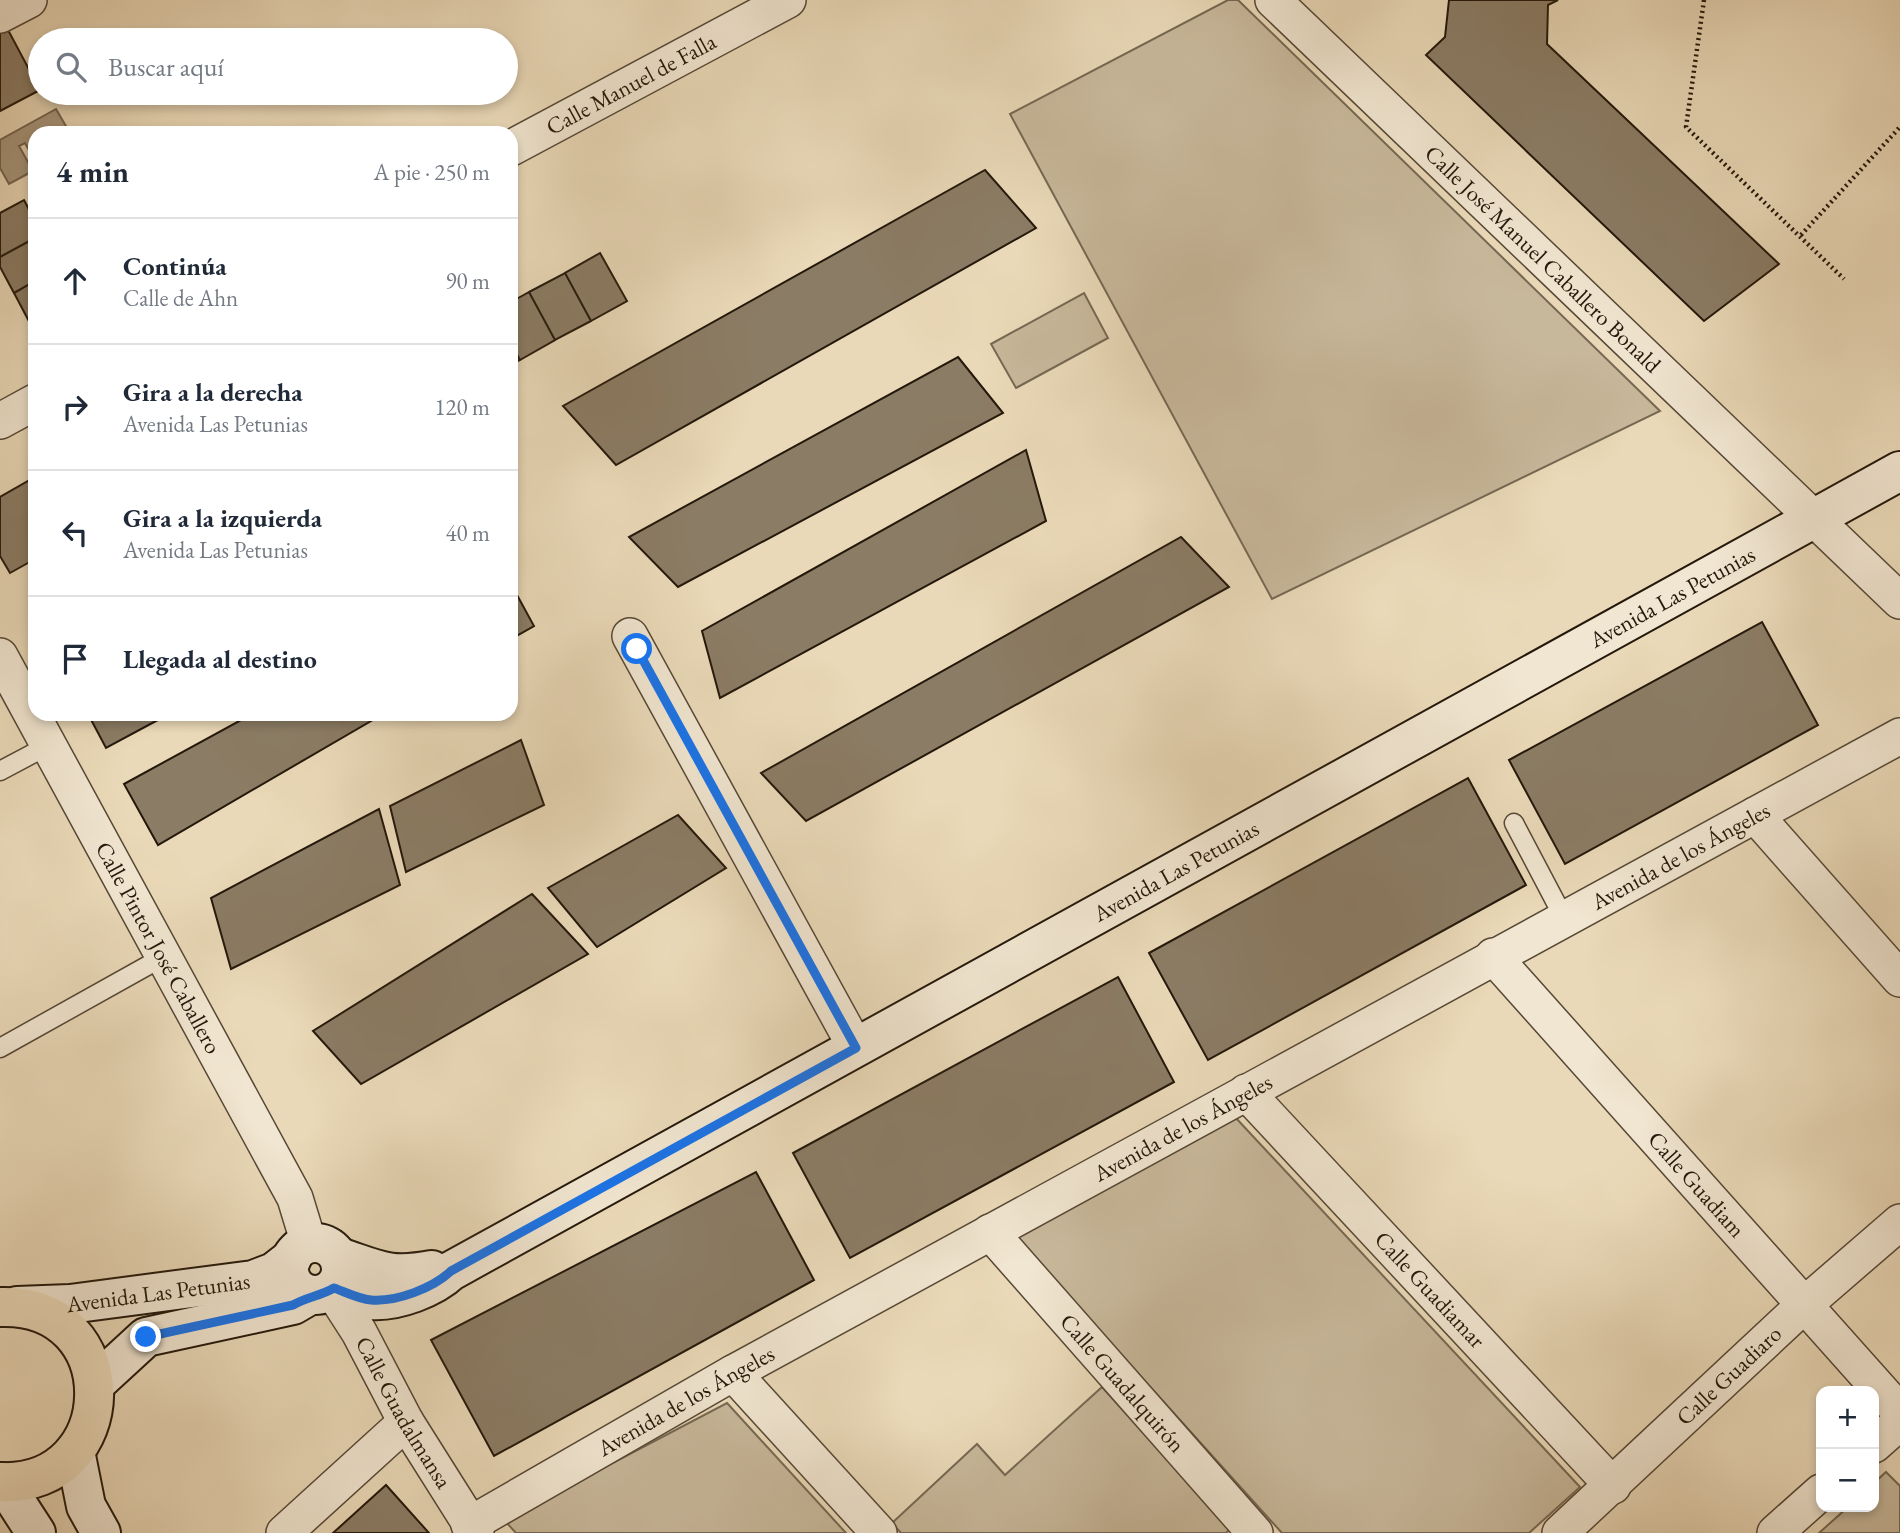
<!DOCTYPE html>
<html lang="es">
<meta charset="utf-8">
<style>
:root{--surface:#fff;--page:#f6f6f7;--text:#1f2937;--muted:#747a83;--line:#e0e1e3}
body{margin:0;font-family:"EB Garamond",serif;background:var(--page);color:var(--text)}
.controls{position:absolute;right:21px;bottom:21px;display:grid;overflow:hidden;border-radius:14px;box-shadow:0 4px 10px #0003}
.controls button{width:63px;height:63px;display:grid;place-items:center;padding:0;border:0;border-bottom:2px solid var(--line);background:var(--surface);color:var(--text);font:35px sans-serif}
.stop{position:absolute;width:21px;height:21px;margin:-16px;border:5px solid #1a73e8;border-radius:50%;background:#fff}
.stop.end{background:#1a73e8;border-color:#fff;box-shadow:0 2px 7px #0008}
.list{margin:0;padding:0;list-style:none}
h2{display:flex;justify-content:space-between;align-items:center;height:91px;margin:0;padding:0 28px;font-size:30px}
h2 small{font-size:23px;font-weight:400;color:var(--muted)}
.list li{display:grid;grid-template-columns:46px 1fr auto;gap:21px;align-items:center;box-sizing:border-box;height:126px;padding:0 28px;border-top:2px solid var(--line)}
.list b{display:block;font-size:26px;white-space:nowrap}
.list p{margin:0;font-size:23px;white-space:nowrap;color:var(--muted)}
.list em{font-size:23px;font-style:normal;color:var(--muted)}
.icon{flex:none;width:38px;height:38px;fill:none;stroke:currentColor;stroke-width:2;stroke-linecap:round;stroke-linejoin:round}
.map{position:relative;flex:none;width:1900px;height:1533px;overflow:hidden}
.search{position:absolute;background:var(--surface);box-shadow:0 4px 10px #0003;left:28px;top:28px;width:490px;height:77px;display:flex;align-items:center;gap:18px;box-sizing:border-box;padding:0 24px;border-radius:38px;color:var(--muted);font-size:26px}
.panel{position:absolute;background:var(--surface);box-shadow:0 4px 10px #0003;left:28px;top:126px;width:490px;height:595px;border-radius:21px}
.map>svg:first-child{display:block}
.green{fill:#c8b89b;stroke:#766853;stroke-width:2}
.water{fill:#a7977d;stroke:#73644f;stroke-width:2}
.building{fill:#8b7c65;stroke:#24180b;stroke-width:2}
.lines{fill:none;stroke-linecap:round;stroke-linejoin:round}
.lane-casing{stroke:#564836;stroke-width:21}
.street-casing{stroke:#564836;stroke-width:38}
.secondary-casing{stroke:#24180b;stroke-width:42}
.primary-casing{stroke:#24180b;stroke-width:42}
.path{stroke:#24180b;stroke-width:4.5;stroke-dasharray:2 3.5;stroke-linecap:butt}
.lane{stroke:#f1e6d1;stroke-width:18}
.street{stroke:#f1e6d1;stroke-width:35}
.secondary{stroke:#f1e6d1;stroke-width:38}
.primary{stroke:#ead9b8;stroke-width:38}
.route{stroke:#1a73e8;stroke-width:9}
.labels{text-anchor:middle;stroke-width:6;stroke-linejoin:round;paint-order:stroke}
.street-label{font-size:23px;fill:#24180b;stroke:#f1e6d1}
</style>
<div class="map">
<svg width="1900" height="1533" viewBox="0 0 1900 1533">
<rect width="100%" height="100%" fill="#ead9b8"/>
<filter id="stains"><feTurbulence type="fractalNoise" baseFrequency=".00286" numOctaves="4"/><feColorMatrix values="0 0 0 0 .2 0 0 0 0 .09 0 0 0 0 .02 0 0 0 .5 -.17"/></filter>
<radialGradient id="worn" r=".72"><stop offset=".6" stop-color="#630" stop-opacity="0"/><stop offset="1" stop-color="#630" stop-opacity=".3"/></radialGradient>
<path class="green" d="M1228 0H1238L1660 411 1272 599 1010 114Z
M1084 293 1108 338 1016 388 991 344Z
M1235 1117 1580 1487 1529 1533H1282L1016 1238Z
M1102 1387 1230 1529 1226 1533H901L892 1523 977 1444 1005 1475Z
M727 1403 846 1533H516L504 1520Z
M1886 1472 1900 1486V1533H1819L1848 1507H1874V1483Z"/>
<path class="water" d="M56 109 70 133H35V161L25 143 19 146 33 171 9 184 0 168V140Z"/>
<path class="building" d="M1449 0H1558L1548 5 1547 44 1779 264 1704 321 1426 55 1445 37Z
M7 28 40 90 0 111V31Z
M985 170 1036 228 616 465 563 406Z
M24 200 35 221V238L0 257V213Z
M35 238V281L14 293 0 267V257Z
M600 253 627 301 591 321 565 273Z
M565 273 591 321 555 340 529 292Z
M35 281V325L32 327 14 293Z
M529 292 555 340 520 360 511 344V302Z
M511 344 520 360 511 364Z
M958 357 1003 413 678 587 629 537Z
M1026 450 1046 521 720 698 702 631Z
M35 477V559L10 573 0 556V497Z
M1181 537 1229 587 806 821 761 773Z
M511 584 534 626 511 639Z
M1762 622 1818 725 1565 864 1509 760Z
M88 714H169L106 748Z
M252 714H383L158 845 124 784Z
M521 740 544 805 406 872 390 806Z
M1468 778 1526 885 1208 1060 1149 953Z
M379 809 400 885 231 969 211 898Z
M678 815 726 868 597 947 548 888Z
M532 894 588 954 361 1084 313 1031Z
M1118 977 1174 1082 850 1258 793 1153Z
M756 1172 814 1280 494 1456 431 1340Z
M386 1485 429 1533H333Z"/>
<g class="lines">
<defs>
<path id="lane" d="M0 771 49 745
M1514 823 1564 918
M0 1048 163 957"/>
<g id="street">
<path id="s1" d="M1273 0 1900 601"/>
<path d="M0 15 29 0"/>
<path id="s2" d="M511 148 788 0"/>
<path d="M0 421 35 402"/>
<path d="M630 636 856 1048"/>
<path id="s3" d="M0 656 295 1198 309 1244"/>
<path d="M1755 815 1900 979"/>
<path id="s4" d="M1493 956 1900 1412"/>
<path id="s5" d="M1246 1092 1613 1486"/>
<path id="s6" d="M990 1232 1255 1533"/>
<path id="s7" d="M332 1290 359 1332 406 1422 476 1533"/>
<path d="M733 1373 879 1533"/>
<path d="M1874 1445 1900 1422"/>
<path id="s8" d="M469 1525 733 1373 1900 736"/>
<path d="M284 1533 406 1422"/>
<path id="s9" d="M1560 1533 1803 1306 1900 1222"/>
<path d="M1775 1533 1821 1492"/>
</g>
<g id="secondary">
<circle cx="315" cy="1269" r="26"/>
<path d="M339 1257C379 1270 388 1278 432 1270"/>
<path id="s10" d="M334 1288C345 1292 359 1299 371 1300 397 1302 433 1288 451 1271L1900 471"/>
<path id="s11" d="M17 1306 70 1304 253 1280 274 1272 292 1258"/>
<path d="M96 1383 146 1337 293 1305 310 1295"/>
<path d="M75 1451 86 1506 101 1533"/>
<path d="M3 1482 36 1533"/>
</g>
<path id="primary" d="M0 1307C128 1302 123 1488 0 1482"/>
</defs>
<use href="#lane" class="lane-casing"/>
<use href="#street" class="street-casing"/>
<use href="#secondary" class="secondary-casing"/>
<use href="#primary" class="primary-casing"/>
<path class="path" d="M1704 0 1686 127 1844 279
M1801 235 1900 127"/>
<use href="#lane" class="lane"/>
<use href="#street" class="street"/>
<use href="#secondary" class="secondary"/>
<use href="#primary" class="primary"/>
</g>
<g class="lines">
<path class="route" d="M146 1337 293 1305C307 1297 320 1296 334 1288 345 1292 359 1299 371 1300 397 1302 433 1288 451 1271L856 1048 637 649"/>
</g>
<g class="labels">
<g class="street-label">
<text dy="8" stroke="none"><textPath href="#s2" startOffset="136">Calle Manuel de Falla</textPath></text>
<text dy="8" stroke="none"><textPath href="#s1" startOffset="374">Calle José Manuel Caballero Bonald</textPath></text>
<text dy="8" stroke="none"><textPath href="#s10" startOffset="1521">Avenida Las Petunias</textPath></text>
<text dy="8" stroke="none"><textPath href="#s8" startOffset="1384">Avenida de los Ángeles</textPath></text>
<text dy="8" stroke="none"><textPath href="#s10" startOffset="954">Avenida Las Petunias</textPath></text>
<text dy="8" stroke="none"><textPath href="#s3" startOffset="332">Calle Pintor José Caballero</textPath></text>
<text dy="8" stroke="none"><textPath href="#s8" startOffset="817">Avenida de los Ángeles</textPath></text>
<text dy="8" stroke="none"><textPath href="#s4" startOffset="306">Calle Guadiam</textPath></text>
<text dy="8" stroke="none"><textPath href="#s5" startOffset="270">Calle Guadiamar</textPath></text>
<text dy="8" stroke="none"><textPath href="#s11" startOffset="142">Avenida Las Petunias</textPath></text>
<text dy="8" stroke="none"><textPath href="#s9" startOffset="231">Calle Guadiaro</textPath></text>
<text dy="8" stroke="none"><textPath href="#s6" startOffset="201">Calle Guadalquirón</textPath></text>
<text dy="8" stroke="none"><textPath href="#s8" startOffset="250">Avenida de los Ángeles</textPath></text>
<text dy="8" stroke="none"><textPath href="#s7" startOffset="142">Calle Guadalmansa</textPath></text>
</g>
</g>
<rect width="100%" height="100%" filter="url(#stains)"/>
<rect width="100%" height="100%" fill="url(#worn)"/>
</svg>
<div class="controls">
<button>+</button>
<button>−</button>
</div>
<div class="stop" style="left:637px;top:649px"></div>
<div class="stop end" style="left:146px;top:1337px"></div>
<div class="search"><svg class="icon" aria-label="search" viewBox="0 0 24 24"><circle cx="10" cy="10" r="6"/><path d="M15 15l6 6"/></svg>Buscar aquí</div>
<section class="panel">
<h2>4 min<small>A pie · 250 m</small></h2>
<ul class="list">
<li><svg class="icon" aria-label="ahead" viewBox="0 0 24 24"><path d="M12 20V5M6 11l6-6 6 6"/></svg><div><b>Continúa</b><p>Calle de Ahn</p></div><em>90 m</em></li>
<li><svg class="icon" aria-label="right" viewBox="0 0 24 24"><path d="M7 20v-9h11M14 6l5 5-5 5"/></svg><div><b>Gira a la derecha</b><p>Avenida Las Petunias</p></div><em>120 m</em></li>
<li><svg class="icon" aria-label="left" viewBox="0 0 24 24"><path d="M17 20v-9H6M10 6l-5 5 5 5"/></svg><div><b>Gira a la izquierda</b><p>Avenida Las Petunias</p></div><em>40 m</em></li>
<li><svg class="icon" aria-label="arrive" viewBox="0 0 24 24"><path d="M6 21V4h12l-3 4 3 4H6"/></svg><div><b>Llegada al destino</b></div></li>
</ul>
</section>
</div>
